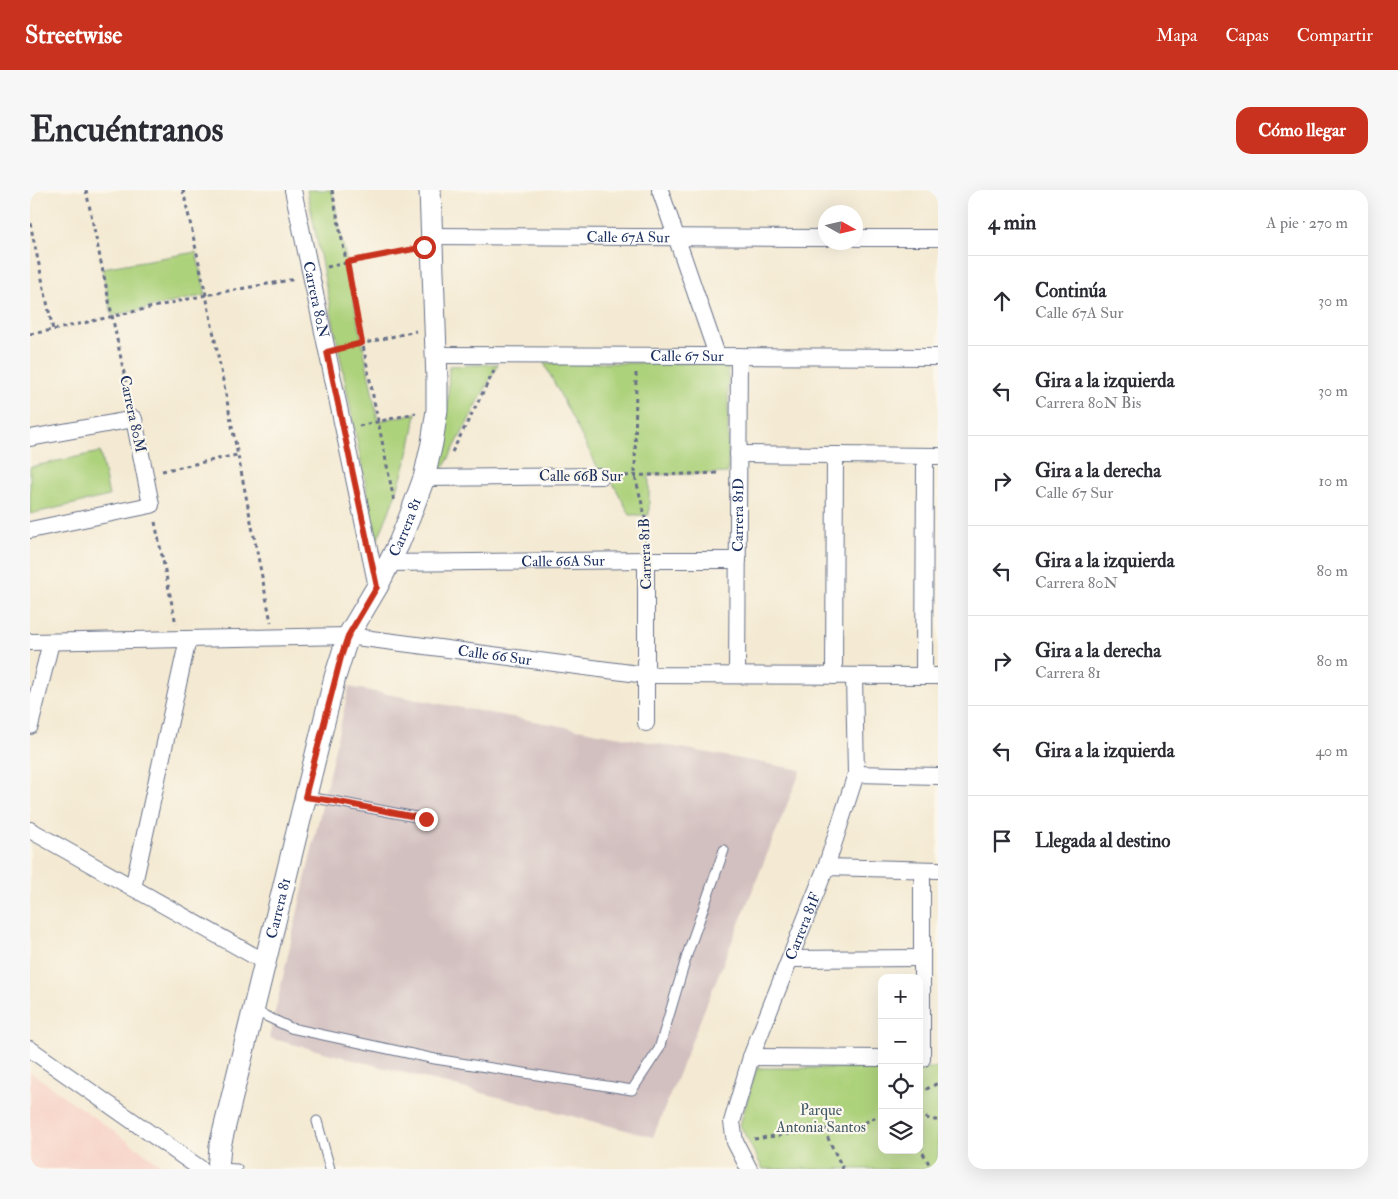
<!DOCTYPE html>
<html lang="es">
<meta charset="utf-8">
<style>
:root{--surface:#fff;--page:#f7f7f7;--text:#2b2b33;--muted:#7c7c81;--line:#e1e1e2;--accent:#c8321e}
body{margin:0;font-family:"IM FELL Double Pica",serif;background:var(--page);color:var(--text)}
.controls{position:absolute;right:15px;bottom:15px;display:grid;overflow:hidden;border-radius:10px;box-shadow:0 5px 20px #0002}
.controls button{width:45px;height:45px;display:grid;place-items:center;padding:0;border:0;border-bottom:1px solid var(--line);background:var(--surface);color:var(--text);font:25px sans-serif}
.compass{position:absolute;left:788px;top:15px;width:45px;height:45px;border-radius:50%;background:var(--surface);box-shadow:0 5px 20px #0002;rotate:98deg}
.stop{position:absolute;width:15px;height:15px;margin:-11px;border:4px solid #c8321e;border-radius:50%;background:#fff}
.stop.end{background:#c8321e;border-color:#fff;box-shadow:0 1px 5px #0008}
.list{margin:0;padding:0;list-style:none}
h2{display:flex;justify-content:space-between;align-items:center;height:65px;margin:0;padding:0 20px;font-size:21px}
h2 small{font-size:16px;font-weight:400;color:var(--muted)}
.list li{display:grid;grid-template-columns:32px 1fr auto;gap:15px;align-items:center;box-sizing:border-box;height:90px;padding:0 20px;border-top:1px solid var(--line)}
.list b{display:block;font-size:19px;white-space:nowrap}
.list p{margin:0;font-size:16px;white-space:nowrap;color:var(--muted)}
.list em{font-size:16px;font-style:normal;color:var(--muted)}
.icon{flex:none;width:28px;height:28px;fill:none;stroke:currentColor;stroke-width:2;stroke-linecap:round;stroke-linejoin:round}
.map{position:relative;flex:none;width:908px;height:979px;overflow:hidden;border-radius:15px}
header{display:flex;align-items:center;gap:30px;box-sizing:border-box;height:70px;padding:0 25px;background:var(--accent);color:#fff}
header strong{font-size:24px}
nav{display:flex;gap:28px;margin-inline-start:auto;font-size:18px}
.intro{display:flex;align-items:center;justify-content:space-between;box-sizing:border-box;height:120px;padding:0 30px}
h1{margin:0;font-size:35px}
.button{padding:12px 22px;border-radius:15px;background:var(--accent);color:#fff;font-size:18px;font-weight:700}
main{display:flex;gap:30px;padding:0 30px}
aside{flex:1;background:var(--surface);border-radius:15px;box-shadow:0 5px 20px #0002}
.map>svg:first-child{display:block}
.built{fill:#f7d1c6}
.industrial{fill:#d2bfbf}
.green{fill:#add27b;stroke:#64806c}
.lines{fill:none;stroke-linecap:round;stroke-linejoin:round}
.service-casing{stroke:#677087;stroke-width:11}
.minor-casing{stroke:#677087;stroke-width:18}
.tertiary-casing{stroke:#677087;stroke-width:23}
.path{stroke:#677087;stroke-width:3;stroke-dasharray:4 4;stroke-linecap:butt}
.service{stroke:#fff;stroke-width:9}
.minor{stroke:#fff;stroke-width:16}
.tertiary{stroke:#fff;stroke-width:21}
.route{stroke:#c8321e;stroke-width:6}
.labels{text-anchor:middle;stroke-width:4.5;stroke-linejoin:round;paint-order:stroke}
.street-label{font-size:15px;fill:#1b2f5e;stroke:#fbf7ec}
.park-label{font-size:15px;fill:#405865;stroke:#fbf7ec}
</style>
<header>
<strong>Streetwise</strong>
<nav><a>Mapa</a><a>Capas</a><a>Compartir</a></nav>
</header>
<div class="intro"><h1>Encuéntranos</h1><a class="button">Cómo llegar</a></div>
<main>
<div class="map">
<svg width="908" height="979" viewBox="0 0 908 979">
<rect width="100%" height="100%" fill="#fbf7ec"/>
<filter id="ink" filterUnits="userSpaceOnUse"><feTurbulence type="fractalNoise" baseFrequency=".02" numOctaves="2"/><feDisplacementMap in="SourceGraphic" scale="10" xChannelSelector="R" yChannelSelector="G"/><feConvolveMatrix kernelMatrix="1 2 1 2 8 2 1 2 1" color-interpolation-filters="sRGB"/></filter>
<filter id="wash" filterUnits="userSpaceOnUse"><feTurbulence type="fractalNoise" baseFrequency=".0096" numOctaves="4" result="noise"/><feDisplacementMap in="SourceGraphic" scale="20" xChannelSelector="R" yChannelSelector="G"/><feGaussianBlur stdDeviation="1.12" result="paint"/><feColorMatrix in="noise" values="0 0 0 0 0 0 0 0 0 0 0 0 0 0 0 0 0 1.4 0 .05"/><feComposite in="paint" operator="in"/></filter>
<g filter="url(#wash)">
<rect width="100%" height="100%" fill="#f4ead3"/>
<path class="built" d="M0 882 137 979H0Z"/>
<path class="industrial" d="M319 497 771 580 623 947 239 848Z"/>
<path class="green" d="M277 0H302L348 231 386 223C380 268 365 309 347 351Z
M166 62 176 105 82 126 72 78Z
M514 173H698V283L619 285V325H600L579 286H572Z
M468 174 411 283 405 282 412 251 418 212 419 176Z
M70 262 79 306 0 324V277Z
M727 878H852V960H889V878H908V979H733L710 935Z"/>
</g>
<g filter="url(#ink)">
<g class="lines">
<defs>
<path id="service" d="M275 607 303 611 396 629
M223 820 261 838 405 869 602 900 629 859 658 762 694 660
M287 931 300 979
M188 978 207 979"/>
<g id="minor">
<path id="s1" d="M263 0 347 397"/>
<path d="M630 0 687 165"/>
<path id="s2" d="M402 46 796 48"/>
<path d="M826 48H908"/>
<path id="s3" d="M406 165 908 167"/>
<path d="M0 248 104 229 121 315 0 340"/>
<path d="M708 264 908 266"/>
<path d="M394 288 572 286"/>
<path id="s4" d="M358 373 616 370H708"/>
<path id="s5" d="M0 452 318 446 616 485 908 486"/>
<path id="s6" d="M707 485 709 166"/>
<path d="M804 486 805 265"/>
<path d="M894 486 895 266"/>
<path d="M616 533V370"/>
<path d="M0 536 21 452"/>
<path d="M826 584 908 586"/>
<path d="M0 640 235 772"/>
<path d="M796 677 908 680"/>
<path d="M892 680V869"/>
<path d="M103 698 158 449"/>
<path d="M760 769 891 768"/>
<path d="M0 859 171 979"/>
<path d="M721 867 852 868"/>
<path id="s7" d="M719 979 705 952 702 932 721 867 796 677 826 584 824 486"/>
</g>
<g id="tertiary">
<path id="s8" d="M188 979 190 956 305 487 318 446 347 397 369 353 380 326 394 288 402 253 407 220V190L400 0"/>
</g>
</defs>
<use href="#service" class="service-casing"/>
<use href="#minor" class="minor-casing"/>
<use href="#tertiary" class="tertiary-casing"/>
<path class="path" d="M56 0 100 212
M153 0 176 105 241 432
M302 0 364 311
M0 33 23 140
M297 77 383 59
M0 144 23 140 176 105 266 89
M314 158 386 141
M606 183 605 286 615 326 616 353
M329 236 386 223
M422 262 464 181
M132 281 207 265
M587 286 691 283
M125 332 146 434
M889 903 908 893
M889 923C895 928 900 930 908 930
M794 940 813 979
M724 949 832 934 852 924
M889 956 902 979"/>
<use href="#service" class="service"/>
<use href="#minor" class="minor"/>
<use href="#tertiary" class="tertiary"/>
</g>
</g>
<g class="lines" filter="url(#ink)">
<path class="route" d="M394 57 317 72 332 153 297 162 347 397 318 446 311 467 275 607 304 611 396 629"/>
</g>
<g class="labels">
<g class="street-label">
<text dy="5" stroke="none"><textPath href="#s2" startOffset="196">Calle 67A Sur</textPath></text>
<text dy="5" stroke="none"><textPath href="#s1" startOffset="112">Carrera 80N</textPath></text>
<text dy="5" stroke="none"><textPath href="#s3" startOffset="251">Calle 67 Sur</textPath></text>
<text transform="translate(103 224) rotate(78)" y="5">Carrera 80M</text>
<text x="551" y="291">Calle 66B Sur</text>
<text dy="5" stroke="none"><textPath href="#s6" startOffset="160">Carrera 81D</textPath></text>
<text dy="5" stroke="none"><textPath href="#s8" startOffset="672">Carrera 81</textPath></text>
<text transform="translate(615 364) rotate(-92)" y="5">Carrera 81B</text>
<text dy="5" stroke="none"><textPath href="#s4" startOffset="175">Calle 66A Sur</textPath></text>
<text dy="5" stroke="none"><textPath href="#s5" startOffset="466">Calle 66 Sur</textPath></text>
<text dy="5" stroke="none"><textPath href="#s8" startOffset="268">Carrera 81</textPath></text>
<text dy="5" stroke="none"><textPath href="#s7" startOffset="259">Carrera 81F</textPath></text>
</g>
<g class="park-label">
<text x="791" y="925">Parque<tspan x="791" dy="17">Antonia Santos</tspan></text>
</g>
</g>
</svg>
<div class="controls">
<button>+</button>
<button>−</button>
<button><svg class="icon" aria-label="locate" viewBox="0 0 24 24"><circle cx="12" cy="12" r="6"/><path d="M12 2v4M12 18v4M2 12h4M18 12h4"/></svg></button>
<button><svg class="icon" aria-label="layers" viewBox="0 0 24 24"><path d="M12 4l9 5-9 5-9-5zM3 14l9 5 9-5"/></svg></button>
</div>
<svg class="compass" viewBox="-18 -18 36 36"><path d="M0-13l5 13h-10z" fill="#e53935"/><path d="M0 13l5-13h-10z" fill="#7c7c81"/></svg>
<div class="stop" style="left:394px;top:57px"></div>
<div class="stop end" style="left:396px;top:629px"></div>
</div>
<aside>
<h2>4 min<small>A pie · 270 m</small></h2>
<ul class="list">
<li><svg class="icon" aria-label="ahead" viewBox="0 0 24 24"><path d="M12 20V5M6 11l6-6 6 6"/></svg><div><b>Continúa</b><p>Calle 67A Sur</p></div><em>30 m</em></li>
<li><svg class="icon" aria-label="left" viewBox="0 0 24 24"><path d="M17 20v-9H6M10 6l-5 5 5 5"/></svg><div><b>Gira a la izquierda</b><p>Carrera 80N Bis</p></div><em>30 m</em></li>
<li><svg class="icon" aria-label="right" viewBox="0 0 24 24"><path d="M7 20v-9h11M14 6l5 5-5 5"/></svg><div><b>Gira a la derecha</b><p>Calle 67 Sur</p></div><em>10 m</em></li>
<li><svg class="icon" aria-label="left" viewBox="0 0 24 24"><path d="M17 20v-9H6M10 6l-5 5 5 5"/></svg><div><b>Gira a la izquierda</b><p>Carrera 80N</p></div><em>80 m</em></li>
<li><svg class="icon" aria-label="right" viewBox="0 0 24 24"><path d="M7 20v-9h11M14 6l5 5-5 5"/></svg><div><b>Gira a la derecha</b><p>Carrera 81</p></div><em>80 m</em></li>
<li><svg class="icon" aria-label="left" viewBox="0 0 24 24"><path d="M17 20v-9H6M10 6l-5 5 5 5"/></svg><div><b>Gira a la izquierda</b></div><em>40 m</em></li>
<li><svg class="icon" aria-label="arrive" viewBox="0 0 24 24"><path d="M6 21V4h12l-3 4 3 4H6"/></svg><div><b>Llegada al destino</b></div></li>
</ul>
</aside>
</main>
